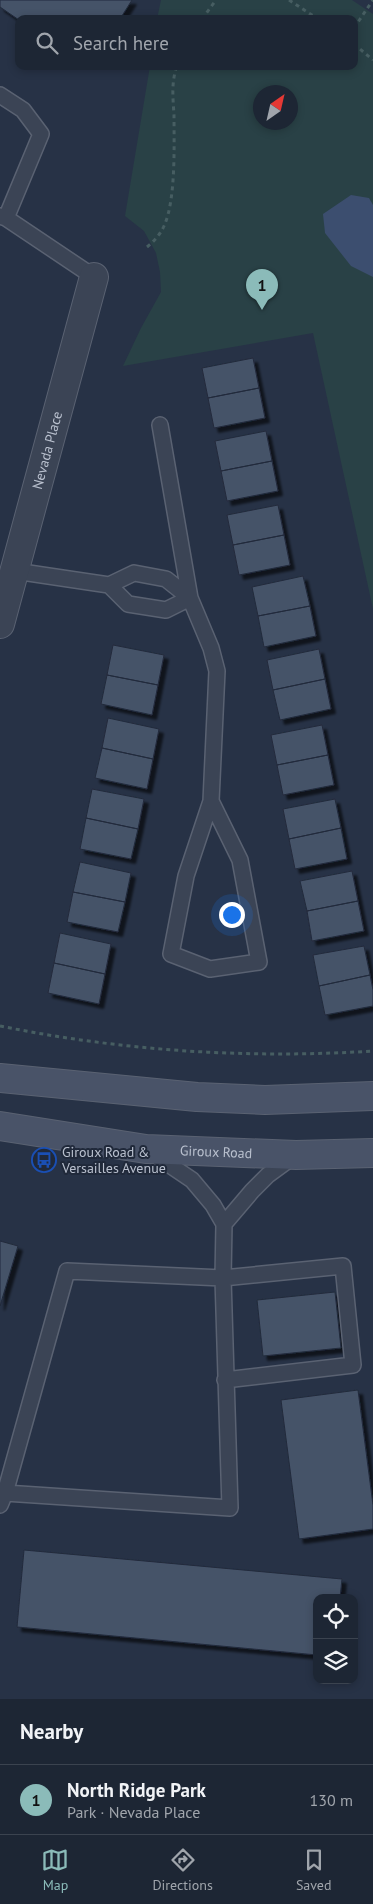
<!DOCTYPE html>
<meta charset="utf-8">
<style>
:root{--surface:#1d2634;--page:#252e3c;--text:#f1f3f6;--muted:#a0a5ac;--line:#3b434f;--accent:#8bbbb9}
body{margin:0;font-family:"PT Sans",sans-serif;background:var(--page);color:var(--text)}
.controls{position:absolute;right:15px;bottom:15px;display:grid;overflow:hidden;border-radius:10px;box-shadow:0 2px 8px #0003}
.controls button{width:45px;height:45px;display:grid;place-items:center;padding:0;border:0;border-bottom:1px solid var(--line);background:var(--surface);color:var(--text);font:25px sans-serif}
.compass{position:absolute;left:253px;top:85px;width:45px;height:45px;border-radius:50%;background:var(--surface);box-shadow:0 2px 8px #0003;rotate:34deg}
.you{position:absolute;left:231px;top:914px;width:18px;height:18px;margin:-12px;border:4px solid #fff;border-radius:50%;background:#1a73e8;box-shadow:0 0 0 8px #1a73e833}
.badge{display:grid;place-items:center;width:32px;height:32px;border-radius:50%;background:var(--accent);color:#111;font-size:16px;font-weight:700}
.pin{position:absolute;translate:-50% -41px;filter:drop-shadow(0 1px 2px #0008)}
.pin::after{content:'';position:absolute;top:26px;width:18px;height:15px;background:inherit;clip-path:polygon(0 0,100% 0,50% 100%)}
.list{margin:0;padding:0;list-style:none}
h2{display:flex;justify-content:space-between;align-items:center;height:65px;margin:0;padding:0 20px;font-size:21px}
h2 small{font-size:16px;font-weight:400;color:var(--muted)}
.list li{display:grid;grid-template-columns:32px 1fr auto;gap:15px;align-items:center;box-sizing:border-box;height:70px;padding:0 20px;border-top:1px solid var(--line)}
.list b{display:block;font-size:19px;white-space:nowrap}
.list p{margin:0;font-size:16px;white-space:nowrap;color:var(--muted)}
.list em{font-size:16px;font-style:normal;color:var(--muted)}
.icon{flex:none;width:28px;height:28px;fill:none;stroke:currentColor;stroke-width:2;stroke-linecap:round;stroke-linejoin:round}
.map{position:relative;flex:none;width:373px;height:1699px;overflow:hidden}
.search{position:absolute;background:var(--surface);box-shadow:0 2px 8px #0003;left:15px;right:15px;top:15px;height:55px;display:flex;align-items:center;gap:12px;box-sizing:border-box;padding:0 18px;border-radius:10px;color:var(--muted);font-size:19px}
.sheet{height:135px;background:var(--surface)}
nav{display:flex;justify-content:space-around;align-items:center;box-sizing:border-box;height:70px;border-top:1px solid var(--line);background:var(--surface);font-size:14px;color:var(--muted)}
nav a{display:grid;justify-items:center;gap:2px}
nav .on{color:var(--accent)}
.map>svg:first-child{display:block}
.green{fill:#294146;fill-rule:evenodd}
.water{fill:#3c4e6f}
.building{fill:#455268;stroke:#222b3c;filter:url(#shadow)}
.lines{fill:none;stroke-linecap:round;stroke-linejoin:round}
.lane-casing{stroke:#5a6272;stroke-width:18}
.street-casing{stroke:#5a6272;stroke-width:30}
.secondary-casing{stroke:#5a6272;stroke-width:30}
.path{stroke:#475e62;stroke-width:3;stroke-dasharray:4 4;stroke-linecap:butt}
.lane{stroke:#3b4455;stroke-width:15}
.street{stroke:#3b4455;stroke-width:28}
.secondary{stroke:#495368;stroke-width:28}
.labels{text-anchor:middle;stroke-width:4;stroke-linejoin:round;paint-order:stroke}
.street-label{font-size:14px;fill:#b9c0ce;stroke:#20293a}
.poi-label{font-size:14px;fill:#b9c0ce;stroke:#20293a;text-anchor:start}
</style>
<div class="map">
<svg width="373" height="1699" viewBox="0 0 373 1699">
<defs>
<filter id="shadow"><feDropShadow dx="4.5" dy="4.5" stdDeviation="1" flood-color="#0009"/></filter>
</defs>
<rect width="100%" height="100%" fill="#273246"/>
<path class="green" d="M161 0H352L373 14V609L313 333 123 366 141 328 161 292 160 272 156 253 144 231 125 216 150 66H354V19H157ZM260 92H290V122H260Z"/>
<path class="water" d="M351 195 369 198 373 205V277L351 266 325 233 323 214Z"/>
<path class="building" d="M0 0H132L120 19 19 20 0 7Z
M253 358 259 388 208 398 202 368Z
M259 388 265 418 214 428 208 398Z
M266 431 272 461 221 471 215 441Z
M272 461 278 491 227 501 221 471Z
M278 505 284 535 233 545 227 515Z
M284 535 290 565 239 575 233 545Z
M303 576 310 606 258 616 252 587Z
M310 606 316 636 264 647 258 616Z
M113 645 164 655 158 685 107 675Z
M319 649 325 679 273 690 267 660Z
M107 675 158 685 152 715 101 704Z
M325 679 331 709 280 720 273 690Z
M108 718 159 729 153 759 102 748Z
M322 725 328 755 277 765 271 735Z
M102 748 153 759 147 789 95 778Z
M328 755 334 785 283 795 277 765Z
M92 789 144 799 138 829 86 818Z
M335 799 341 828 289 839 283 809Z
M86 818 138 829 131 859 80 849Z
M341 828 347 859 295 869 289 839Z
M80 862 131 873 125 902 73 892Z
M352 871 358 901 307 911 300 881Z
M73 892 125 902 118 932 67 922Z
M358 901 364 931 312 941 307 911Z
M60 933 111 944 105 974 54 963Z
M364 946 370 975 319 986 313 955Z
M54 963 105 974 99 1004 48 993Z
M370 975 373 990V1006L325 1015 319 986Z
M0 1241 18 1246 0 1306Z
M335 1292 341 1348 263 1356 257 1300Z
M358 1390 373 1505V1529L299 1539 281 1400Z
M24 1550 342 1579 340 1598H317V1655L17 1627Z"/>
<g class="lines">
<defs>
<path id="lane" d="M0 95 23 110 41 134 6 218
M0 216 6 218 94 277
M160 425 190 598 211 648 217 671 211 801 186 876 171 954 210 969 259 962 240 860 211 801
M15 571 109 585 134 573 166 579 190 598 166 610 128 604 109 585
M224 1224 252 1191 268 1175 294 1156
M5 1493 67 1271 223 1278 343 1266 353 1365 225 1380
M0 1505 5 1493 230 1508 223 1278 224 1224 213 1205 192 1180 152 1153"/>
<g id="street">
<path id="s1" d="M0 624 94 277"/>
</g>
<g id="secondary">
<path d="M0 1078 197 1097 265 1100 373 1096"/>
<path id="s2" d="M0 1126 146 1149 296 1155 373 1153"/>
</g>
</defs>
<use href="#lane" class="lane-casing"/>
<use href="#street" class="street-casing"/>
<use href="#secondary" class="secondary-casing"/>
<path class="path" d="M289 0 318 19
M202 19 216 0
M354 28 373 0
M354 44 373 60
M147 247C154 241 160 235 164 226 176 200 174 145 174 115 173 99 171 82 177 66
M0 1026C123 1051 248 1059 373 1051"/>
<use href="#lane" class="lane"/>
<use href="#street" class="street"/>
<use href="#secondary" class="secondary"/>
</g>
<defs>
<symbol id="bus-ring" viewBox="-11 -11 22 22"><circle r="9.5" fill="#20293a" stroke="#1a4fb4" stroke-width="1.5"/><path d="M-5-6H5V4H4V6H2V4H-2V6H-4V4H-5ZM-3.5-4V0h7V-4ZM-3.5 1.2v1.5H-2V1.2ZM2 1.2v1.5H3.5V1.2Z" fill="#1a4fb4"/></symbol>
</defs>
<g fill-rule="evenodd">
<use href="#bus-ring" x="30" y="1146" width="28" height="28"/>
</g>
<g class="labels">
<g class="street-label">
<text dy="5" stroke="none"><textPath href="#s1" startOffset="180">Nevada Place</textPath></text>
<text dy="5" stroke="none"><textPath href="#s2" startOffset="218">Giroux Road</textPath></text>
</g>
<g class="poi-label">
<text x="62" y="1157">Giroux Road &amp;<tspan x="62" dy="16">Versailles Avenue</tspan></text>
</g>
</g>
</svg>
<div class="controls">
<button><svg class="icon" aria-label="locate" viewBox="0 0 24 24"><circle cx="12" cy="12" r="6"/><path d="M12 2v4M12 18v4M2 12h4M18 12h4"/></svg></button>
<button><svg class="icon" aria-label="layers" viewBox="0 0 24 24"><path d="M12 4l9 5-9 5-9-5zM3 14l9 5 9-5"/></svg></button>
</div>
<svg class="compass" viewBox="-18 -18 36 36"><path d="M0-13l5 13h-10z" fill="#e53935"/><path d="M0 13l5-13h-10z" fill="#a0a5ac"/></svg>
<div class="you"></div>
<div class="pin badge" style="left:262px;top:310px">1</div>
<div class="search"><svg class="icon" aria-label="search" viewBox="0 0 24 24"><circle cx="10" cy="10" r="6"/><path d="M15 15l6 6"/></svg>Search here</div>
</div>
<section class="sheet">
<h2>Nearby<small></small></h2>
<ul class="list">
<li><span class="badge">1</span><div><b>North Ridge Park</b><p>Park · Nevada Place</p></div><em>130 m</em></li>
</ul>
</section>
<nav>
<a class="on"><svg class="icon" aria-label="map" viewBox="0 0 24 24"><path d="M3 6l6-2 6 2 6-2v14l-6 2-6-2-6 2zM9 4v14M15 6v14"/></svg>Map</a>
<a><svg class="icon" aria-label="directions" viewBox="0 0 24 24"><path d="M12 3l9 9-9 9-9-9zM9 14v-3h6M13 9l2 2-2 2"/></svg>Directions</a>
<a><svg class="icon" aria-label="saved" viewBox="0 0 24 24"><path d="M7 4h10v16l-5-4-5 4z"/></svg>Saved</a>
</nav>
